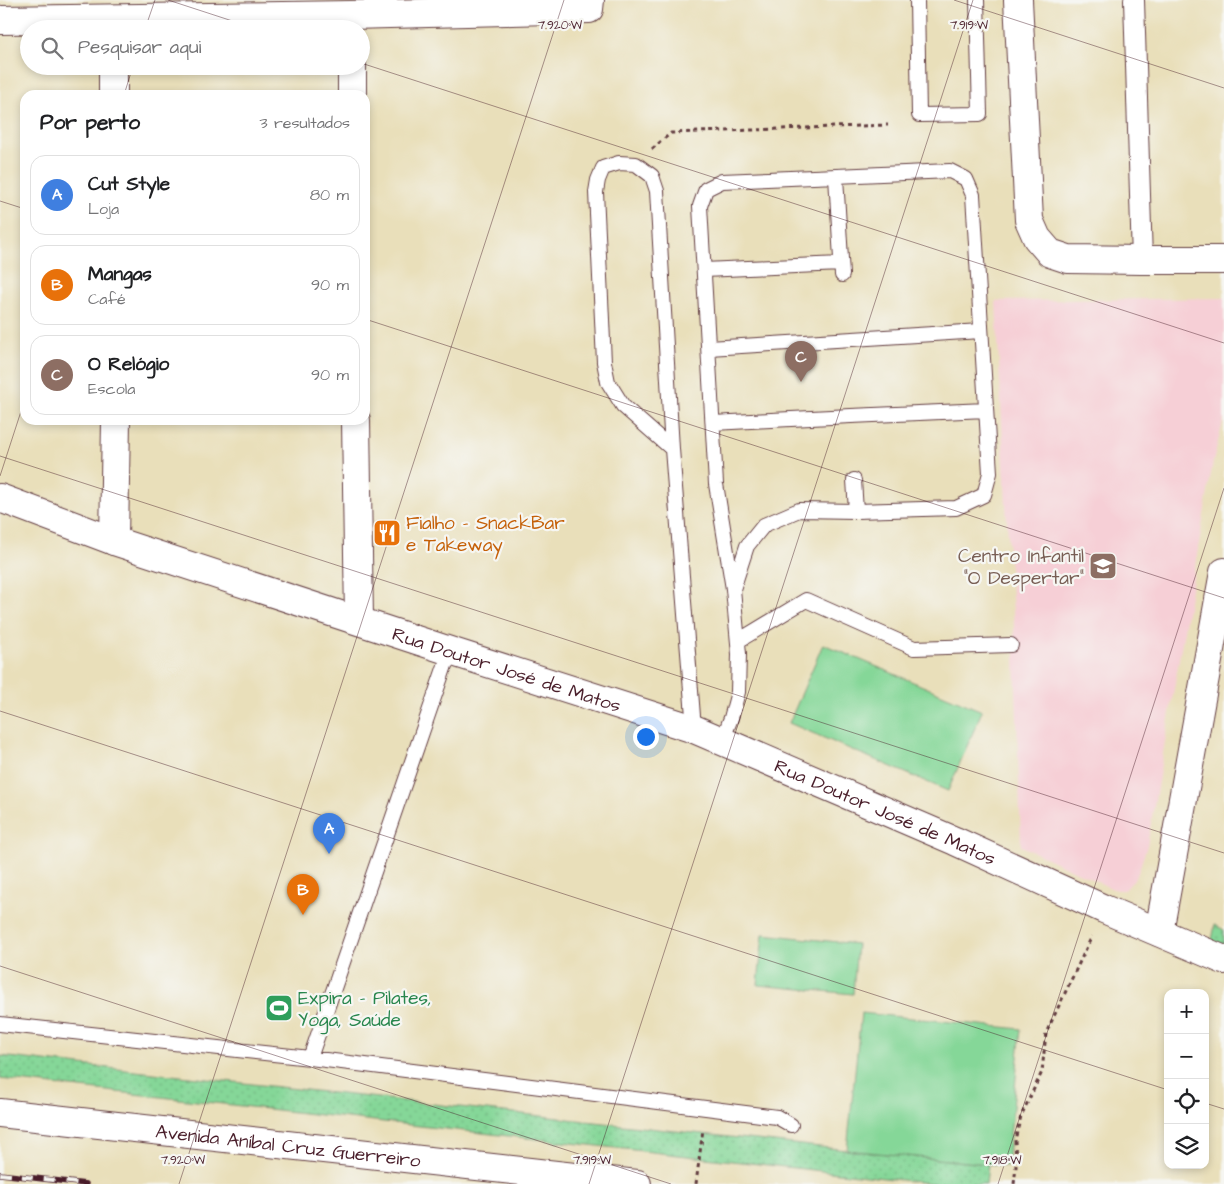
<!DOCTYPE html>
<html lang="pt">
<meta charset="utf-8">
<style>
:root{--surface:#fff;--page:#f6f6f6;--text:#202124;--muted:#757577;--line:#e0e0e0;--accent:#b45309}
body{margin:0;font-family:"Architects Daughter",sans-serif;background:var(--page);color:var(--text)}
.controls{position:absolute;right:15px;bottom:15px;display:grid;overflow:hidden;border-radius:10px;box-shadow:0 2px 8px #0003}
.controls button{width:45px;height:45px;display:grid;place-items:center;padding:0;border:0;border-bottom:1px solid var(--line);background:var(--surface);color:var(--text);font:25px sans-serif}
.you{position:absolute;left:645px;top:736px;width:18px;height:18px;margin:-12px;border:4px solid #fff;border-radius:50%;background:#1a73e8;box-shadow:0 0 0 8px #1a73e833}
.badge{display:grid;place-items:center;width:32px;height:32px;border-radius:50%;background:var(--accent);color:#fff;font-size:16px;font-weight:700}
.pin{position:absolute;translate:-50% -41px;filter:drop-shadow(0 1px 2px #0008)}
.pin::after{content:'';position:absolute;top:26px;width:18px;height:15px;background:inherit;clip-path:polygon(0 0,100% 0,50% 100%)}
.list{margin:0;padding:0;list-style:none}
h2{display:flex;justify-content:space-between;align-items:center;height:65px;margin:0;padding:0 20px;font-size:21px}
h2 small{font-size:16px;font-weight:400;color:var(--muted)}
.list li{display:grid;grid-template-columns:32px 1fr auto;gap:15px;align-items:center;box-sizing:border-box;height:80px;margin:0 10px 10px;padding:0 10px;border:1px solid var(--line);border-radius:15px}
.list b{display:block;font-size:19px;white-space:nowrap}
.list p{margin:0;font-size:16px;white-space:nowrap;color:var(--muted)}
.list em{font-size:16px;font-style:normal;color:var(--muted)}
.icon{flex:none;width:28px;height:28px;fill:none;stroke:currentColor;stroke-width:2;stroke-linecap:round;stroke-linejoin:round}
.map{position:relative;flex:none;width:1224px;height:1184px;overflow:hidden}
.search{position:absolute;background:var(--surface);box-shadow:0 2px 8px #0003;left:20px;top:20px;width:350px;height:55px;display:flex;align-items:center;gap:12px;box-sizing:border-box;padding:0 18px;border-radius:28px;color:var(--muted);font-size:19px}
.panel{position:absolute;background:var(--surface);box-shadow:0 2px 8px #0003;left:20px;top:90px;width:350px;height:335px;border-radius:15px}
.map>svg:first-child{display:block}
.built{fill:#f6cfd6}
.grass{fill:url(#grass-dots);stroke:#687b62}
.park{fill:#85d798;stroke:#687b62}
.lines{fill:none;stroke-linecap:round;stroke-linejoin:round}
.service-casing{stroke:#623c40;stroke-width:16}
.pedestrian-casing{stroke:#623c40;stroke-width:22}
.minor-casing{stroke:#623c40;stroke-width:30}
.tertiary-casing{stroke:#623c40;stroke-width:30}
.path{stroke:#623c40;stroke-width:3;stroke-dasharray:4 4;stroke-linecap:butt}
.service{stroke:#fff;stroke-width:14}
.pedestrian{stroke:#fff;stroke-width:20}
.minor{stroke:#fff;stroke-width:28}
.tertiary{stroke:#fff;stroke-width:28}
.rail-casing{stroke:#4a1f2b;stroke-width:5.5}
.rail{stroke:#f6f6f2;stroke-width:4;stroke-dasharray:11;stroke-linecap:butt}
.ticks{fill:none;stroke:#4a1f2b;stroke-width:1;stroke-opacity:0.45}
.labels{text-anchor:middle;stroke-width:4.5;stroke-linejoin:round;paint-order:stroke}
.food-label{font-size:19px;fill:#c56008;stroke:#f6f6f2;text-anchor:start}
.education-label{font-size:19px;fill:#785e54;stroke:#f6f6f2;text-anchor:end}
.street-label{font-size:19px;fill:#4a1f2b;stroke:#f6f6f2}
.leisure-label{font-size:19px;fill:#27864d;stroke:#f6f6f2;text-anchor:start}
.ticks-label{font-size:12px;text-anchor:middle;fill:#4a1f2b;stroke:#f6f6f2;stroke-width:4.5;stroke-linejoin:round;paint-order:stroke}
</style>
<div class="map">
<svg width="1224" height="1184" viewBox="0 0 1224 1184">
<defs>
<pattern id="grass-dots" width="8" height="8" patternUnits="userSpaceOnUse" patternTransform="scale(1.25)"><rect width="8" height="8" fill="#85d798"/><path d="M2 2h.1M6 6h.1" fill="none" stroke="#74b883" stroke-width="1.8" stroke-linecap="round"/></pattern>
</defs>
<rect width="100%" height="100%" fill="#f6f6f2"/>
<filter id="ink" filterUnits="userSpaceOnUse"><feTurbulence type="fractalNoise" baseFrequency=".02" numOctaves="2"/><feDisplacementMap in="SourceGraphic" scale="10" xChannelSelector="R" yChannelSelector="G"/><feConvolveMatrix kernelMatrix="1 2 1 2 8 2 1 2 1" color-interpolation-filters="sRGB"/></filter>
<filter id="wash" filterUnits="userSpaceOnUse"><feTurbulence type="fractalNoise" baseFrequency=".0096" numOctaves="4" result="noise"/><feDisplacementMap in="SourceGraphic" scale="20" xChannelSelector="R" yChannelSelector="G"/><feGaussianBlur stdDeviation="1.12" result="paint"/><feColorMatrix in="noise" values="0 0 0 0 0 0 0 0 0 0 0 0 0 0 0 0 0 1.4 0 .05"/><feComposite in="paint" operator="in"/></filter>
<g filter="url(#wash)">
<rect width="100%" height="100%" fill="#e9dfba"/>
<path class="built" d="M1224 298V418L1213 462 1147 846 1138 873 1132 882 1125 890H1118L1113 889 1021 846 1014 626 1006 506 996 301Z"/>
<path class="grass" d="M1215 925 1224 930V945L1212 940Z
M0 1056 847 1150 988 1164 986 1184H937L0 1079Z"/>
<path class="park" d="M823 644 982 711 948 791 789 723Z
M763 934 857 944 853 994 758 985Z
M861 1013 1021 1029 1007 1166 847 1150Z"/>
</g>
<g filter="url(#ink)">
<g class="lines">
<defs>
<path id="service" d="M917 0 919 115 980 114 977 0
M619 163 636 164 652 176 657 191 672 449 623 406 608 382 604 362 596 192 598 180 603 168Z
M836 177 842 275
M704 270 841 264
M709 348 981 331
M713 423 851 416 986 410
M672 449 694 729
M854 480 856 511
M738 641 806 600 914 648 1011 645
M722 741 731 718 738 692 739 654 733 589 747 546 764 525 799 510 856 511 956 508 984 495 990 473 973 195 966 179 950 171 722 181 706 189 700 206 716 484 733 589
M0 1024 310 1058 777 1117 791 1125
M310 1058 450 651"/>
<path id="pedestrian" d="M1134 0 1142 260"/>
<path id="minor" d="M1018 0 1029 220 1037 238 1050 253 1068 259 1142 260H1224
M0 20 351 15 589 9 590 0
M113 66V95
M352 66V95
M356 420 359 620
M114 541 116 420
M1159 932 1224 572"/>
<g id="tertiary">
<path id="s1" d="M0 498 114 541 450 651 694 729 955 841 1104 909 1224 960"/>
<path id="s2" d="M0 1113 637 1184"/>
</g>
</defs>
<use href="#service" class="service-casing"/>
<use href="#pedestrian" class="pedestrian-casing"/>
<use href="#minor" class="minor-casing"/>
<use href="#tertiary" class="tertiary-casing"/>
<path class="path" d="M652 149 671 133 888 125
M696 1184 703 1129
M1014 1184 1016 1167 1015 1140 1021 1116 1042 1072 1046 1033 1092 936"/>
<use href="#service" class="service"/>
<use href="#pedestrian" class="pedestrian"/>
<use href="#minor" class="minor"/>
<use href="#tertiary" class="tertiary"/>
<defs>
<path id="rail" d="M0 1174 86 1184"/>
</defs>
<use href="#rail" class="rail-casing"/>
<use href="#rail" class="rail"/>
</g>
</g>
<path class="ticks" d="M168 0 257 29M954 0 1224 88M145 29 155 0M361 63 1224 343M124 95 133 66M0 201 25 209M365 319 1224 598M0 456 1224 853M0 476 25 399M0 711 1168 1090M0 966 671 1184M1205 1103 1224 1109M179 1184 564 0M589 1184 973 0M998 1184 1224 488"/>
<defs>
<symbol id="restaurant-square" viewBox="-11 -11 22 22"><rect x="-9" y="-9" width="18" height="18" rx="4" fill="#e8710a" stroke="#f6f6f2"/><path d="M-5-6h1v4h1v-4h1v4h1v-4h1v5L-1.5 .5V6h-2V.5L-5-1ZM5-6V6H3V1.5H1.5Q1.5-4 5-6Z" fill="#fff"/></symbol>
<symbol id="school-square" viewBox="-11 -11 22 22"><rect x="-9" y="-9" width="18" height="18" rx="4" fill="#8d6e63" stroke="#f6f6f2"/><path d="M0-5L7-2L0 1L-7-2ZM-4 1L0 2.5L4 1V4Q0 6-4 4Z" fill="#fff"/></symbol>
<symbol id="stadium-square" viewBox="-11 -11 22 22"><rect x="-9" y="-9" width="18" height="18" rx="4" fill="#2e9e5b" stroke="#f6f6f2"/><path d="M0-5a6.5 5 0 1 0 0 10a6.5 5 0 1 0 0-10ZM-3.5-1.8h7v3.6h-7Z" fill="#fff"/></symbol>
</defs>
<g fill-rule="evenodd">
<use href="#restaurant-square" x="371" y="517" width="32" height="32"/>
<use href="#school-square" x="1087" y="550" width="32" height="32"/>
<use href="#stadium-square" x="263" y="992" width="32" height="32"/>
</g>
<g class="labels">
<g class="food-label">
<text x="406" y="529">Fialho - SnackBar<tspan x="406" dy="22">e Takeway</tspan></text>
</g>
<g class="education-label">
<text x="1084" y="562">Centro Infantil<tspan x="1084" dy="22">"O Despertar"</tspan></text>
</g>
<g class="street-label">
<text dy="7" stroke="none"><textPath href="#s1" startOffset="535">Rua Doutor José de Matos</textPath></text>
<text dy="7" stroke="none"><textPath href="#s1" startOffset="940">Rua Doutor José de Matos</textPath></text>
<text dy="7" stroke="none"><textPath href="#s2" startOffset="290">Avenida Aníbal Cruz Guerreiro</textPath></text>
</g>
<g class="leisure-label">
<text x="298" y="1004">Expira - Pilates,<tspan x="298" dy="22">Yoga, Saúde</tspan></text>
</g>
</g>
<g class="ticks-label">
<text x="560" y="29">7.920°W</text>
<text x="969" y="29">7.919°W</text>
<text x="183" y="1164">7.920°W</text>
<text x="592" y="1164">7.919°W</text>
<text x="1002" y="1164">7.918°W</text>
</g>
</svg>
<div class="controls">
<button>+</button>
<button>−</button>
<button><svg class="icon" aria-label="locate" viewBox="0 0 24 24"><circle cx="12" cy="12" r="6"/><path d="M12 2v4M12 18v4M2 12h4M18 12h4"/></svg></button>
<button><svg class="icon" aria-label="layers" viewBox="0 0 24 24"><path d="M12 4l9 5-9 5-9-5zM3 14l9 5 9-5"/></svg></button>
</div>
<div class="you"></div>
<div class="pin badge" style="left:329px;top:854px;background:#3f7fe0">A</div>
<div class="pin badge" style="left:303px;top:915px;background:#e8710a">B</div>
<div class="pin badge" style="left:801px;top:382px;background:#8d6e63">C</div>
<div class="search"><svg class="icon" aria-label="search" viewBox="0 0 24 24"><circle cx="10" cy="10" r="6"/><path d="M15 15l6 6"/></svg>Pesquisar aqui</div>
<section class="panel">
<h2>Por perto<small>3 resultados</small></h2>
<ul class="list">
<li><span class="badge" style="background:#3f7fe0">A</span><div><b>Cut Style</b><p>Loja</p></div><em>80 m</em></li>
<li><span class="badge" style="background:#e8710a">B</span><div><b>Mangas</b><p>Café</p></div><em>90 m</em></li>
<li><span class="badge" style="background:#8d6e63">C</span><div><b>O Relógio</b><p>Escola</p></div><em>90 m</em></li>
</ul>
</section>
</div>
